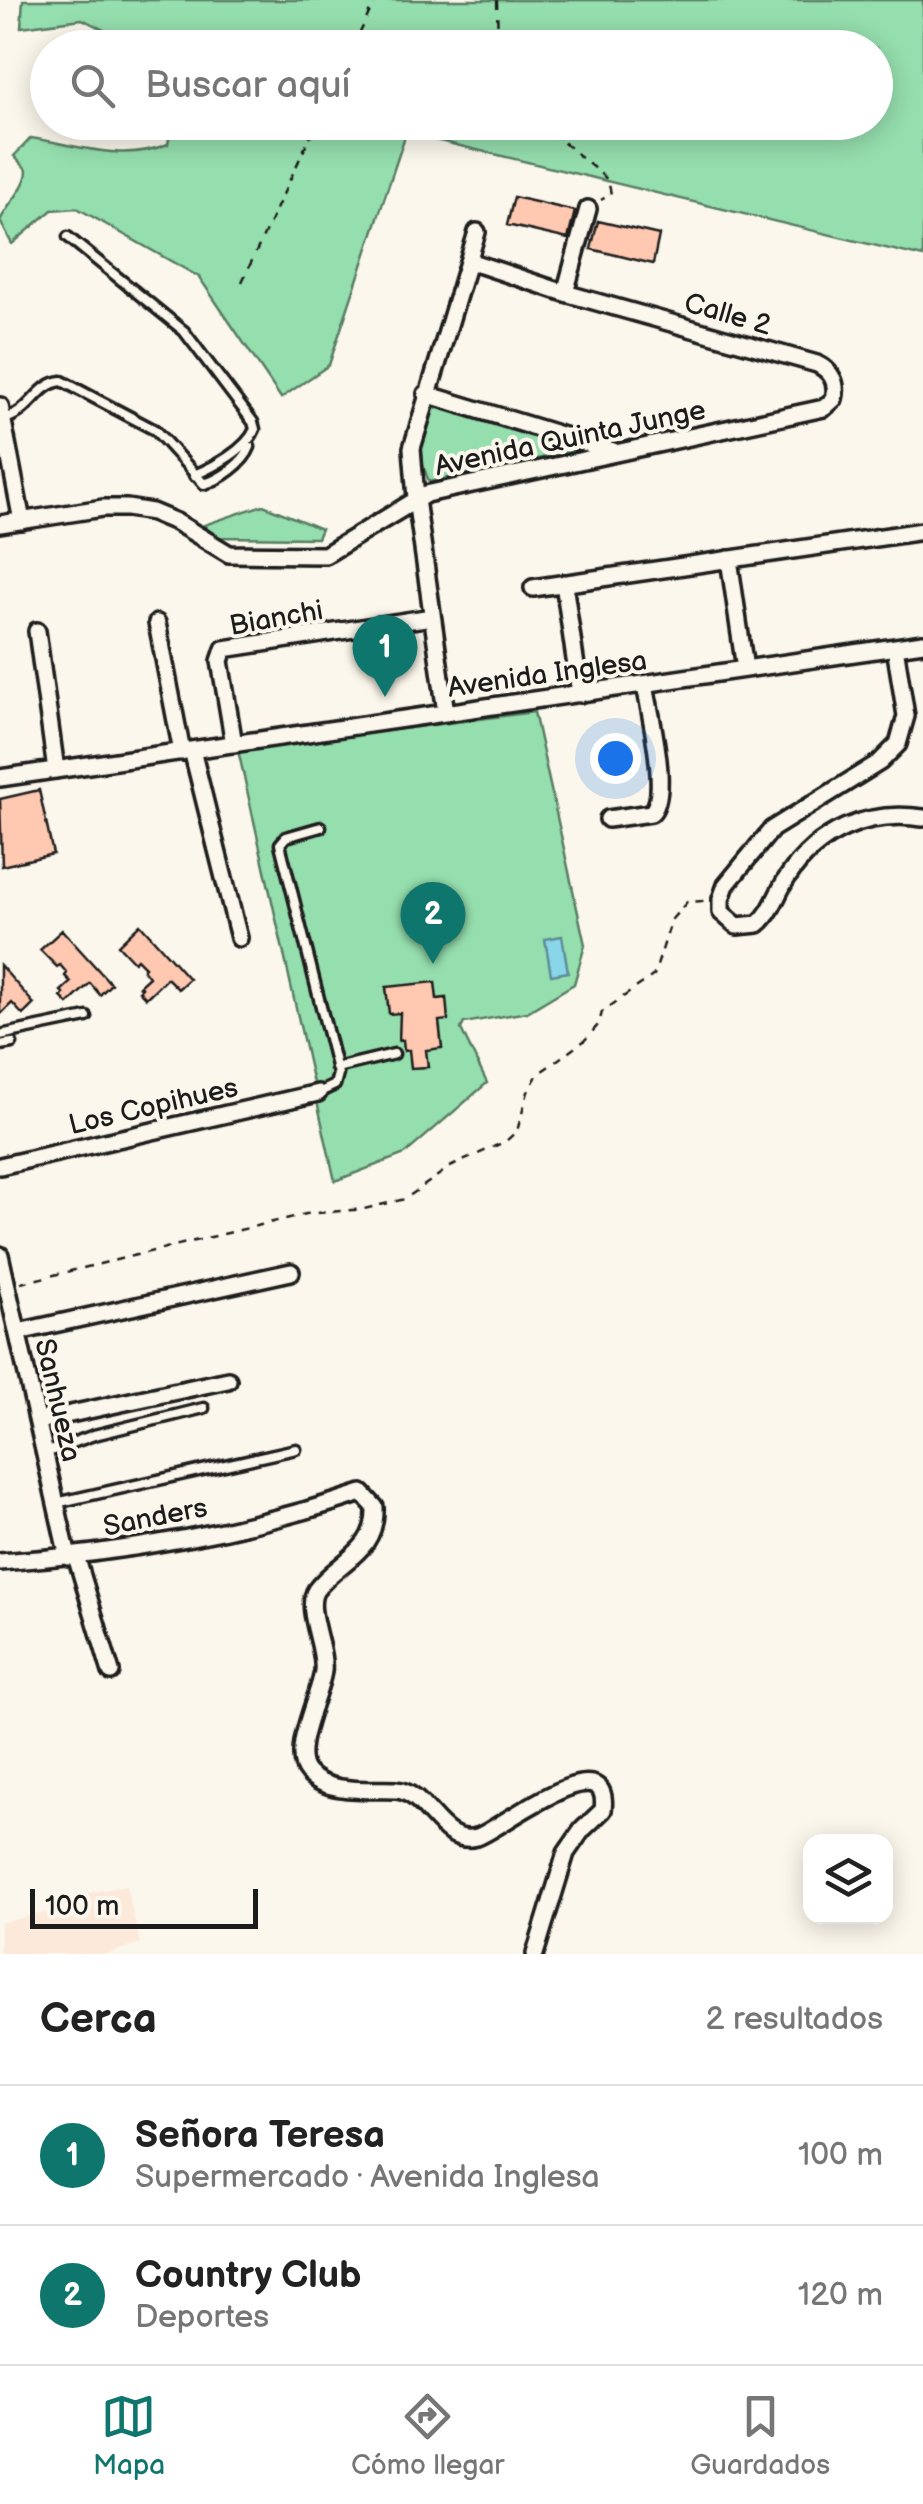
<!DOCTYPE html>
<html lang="es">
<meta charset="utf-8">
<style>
:root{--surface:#fff;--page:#f6f6f6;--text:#222;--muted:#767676;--line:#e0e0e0;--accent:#0f766e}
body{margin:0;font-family:"Balsamiq Sans",sans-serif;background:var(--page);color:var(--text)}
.controls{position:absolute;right:30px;bottom:30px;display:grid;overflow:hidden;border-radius:20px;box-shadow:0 5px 25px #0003}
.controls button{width:90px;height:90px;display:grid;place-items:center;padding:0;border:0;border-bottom:2px solid var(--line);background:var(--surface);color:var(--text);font:50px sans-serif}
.scale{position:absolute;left:30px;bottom:25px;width:228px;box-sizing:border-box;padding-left:10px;border:5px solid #1c1c1c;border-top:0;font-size:28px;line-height:35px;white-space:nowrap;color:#1c1c1c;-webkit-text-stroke:8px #fbf7ec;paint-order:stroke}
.you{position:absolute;left:615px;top:758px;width:35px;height:35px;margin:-25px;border:8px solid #fff;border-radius:50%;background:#1a73e8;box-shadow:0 0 0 15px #1a73e833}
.badge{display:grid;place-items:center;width:65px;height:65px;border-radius:50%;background:var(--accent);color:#fff;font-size:32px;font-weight:700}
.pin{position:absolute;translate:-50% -82px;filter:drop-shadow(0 2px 5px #0008)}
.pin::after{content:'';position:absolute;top:52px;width:35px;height:30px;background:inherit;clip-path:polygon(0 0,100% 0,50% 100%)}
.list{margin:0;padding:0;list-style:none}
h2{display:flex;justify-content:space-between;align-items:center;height:130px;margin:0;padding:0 40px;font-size:42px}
h2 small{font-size:32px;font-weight:400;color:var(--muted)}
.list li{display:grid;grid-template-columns:65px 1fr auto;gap:30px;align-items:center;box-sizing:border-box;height:140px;padding:0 40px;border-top:2px solid var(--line)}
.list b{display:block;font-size:38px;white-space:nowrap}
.list p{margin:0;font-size:32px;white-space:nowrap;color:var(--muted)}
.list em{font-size:32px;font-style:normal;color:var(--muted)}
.icon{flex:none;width:55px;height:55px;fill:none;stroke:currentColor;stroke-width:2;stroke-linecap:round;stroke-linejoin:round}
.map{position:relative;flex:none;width:923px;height:1954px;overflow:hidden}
.search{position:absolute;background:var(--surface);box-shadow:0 5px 25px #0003;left:30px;right:30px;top:30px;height:110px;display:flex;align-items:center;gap:25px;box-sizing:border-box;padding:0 35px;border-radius:55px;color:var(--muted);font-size:38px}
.sheet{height:410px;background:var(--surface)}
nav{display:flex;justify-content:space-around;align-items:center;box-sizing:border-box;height:140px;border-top:2px solid var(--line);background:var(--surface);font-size:28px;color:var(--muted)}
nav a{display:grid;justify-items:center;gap:5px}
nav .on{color:var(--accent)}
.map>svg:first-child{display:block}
.built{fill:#fce9da}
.green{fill:#95dead;stroke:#587d64;stroke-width:2.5}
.water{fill:#8ad6e9;stroke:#5e8c97;stroke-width:2.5}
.building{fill:#ffc8b1;stroke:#1c1c1c;stroke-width:2.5}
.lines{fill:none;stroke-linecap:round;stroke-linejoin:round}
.service-casing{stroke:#1c1c1c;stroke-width:15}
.minor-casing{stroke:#1c1c1c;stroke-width:22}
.path{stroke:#1c1c1c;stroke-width:2.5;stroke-dasharray:8 8;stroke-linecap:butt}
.service{stroke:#fbf7ec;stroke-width:8}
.minor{stroke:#fbf7ec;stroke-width:15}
.labels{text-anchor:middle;stroke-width:8;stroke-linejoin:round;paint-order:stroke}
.street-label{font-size:28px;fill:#1c1c1c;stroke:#fbf7ec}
</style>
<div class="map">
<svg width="923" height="1954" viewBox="0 0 923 1954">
<rect width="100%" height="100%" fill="#fbf7ec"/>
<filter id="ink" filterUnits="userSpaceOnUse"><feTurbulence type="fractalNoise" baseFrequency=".01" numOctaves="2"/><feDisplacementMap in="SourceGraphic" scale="20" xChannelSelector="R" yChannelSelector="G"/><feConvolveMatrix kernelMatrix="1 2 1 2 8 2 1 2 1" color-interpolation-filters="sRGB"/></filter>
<g filter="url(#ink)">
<path class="built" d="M126 1886 140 1943 108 1954H0V1923L49 1912 85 1893Z"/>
<path class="green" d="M23 0H923V257L406 133 329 365 281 398 199 277 77 208 52 210 12 244 0 221C7 205 27 187 27 170L14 156 31 138C78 145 122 163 168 144L172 122H876V48L138 47 82 19 21 27Z
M433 404 582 445 584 449 429 482 417 449 427 405Z
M263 505 321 529 317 538 215 537 204 525Z
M534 712 585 945 574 984 527 1012 464 1023 461 1029 487 1083 405 1154 335 1181 238 750Z"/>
<path class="water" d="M562 936 568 972 551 975 545 939Z"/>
<path class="building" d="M514 197 575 211 568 239 507 225Z
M598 221 659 235 653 264 591 249Z
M39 790 53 854 2 866 0 799Z
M140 924 189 979 178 989 167 978 146 998 139 991 142 988 139 986 149 977 143 969 145 967 137 959 134 962 118 945Z
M62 930 111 984 100 995 90 983 68 1004 61 997 64 994 61 991 71 982 65 976 67 973 60 965 57 967 40 950Z
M0 965 34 1004 23 1015 12 1003 0 1015Z
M435 982 437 999 446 998 448 1020 439 1021 442 1048 426 1050 428 1067 411 1068 409 1050 404 1051 403 1040 399 1041 400 1013 389 1014 386 987Z"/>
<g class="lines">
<defs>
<path id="service" d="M68 237 184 331 253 422 255 429C247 449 214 467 194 475
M3 419C32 413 36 384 62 381L155 430 204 484C220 480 244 463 250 447
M0 1035 87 1017
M0 1045 12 1043
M336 1068 394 1054
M318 1093 335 1085 338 1074 280 844 286 837 321 827
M45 1453 94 1435 204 1408
M56 1503 296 1449"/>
<path id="minor" d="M565 293 588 209
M426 394 613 451
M0 406 22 521
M0 524 103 508H127L152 512 176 522 229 554 325 555 426 494 824 408 834 399C838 384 832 371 817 364L565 293 469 261
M729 559 745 669
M564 583 580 694
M533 588 923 531
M157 623 182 752
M37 631 56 770
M895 647 906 716 898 744 880 762 772 829 726 885 721 899V912L737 926 758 924C772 913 777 893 787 878 818 831 867 810 923 818
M446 713 416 499 412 448 477 232
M234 744 220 661 224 649 432 617
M192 750 239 938
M0 778 923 643
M608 819 651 813C671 795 649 711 645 684
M0 1166 318 1093
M0 1255 68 1557
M18 1332 291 1272
M38 1421 228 1380
M76 1556 111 1672
M0 1562C119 1554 249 1531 362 1493L375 1507C377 1553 338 1560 316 1590 304 1608 326 1648 323 1671 320 1696 289 1753 308 1773 327 1794 370 1789 396 1790 428 1792 439 1847 477 1837 496 1832 612 1739 603 1810L582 1830 566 1853 535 1954"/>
</defs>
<use href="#service" class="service-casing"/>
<use href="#minor" class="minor-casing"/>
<path class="path" d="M497 0 498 48
M353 48 375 0
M539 122 608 180 611 194 601 200
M242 282 317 122
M21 1283 306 1214 364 1209 405 1199 450 1167 506 1141 517 1131 528 1092 538 1074 584 1041 599 1024 602 1012 654 975 672 919 687 902 704 901"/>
<use href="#service" class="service"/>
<use href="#minor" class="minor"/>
</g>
</g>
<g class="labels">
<g class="street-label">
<text transform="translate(728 313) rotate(16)" y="10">Calle 2</text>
<text transform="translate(570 437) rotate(-12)" y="10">Avenida Quinta Junge</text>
<text transform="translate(276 617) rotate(-10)" y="10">Bianchi</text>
<text transform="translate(547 673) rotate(-8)" y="10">Avenida Inglesa</text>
<text transform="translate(153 1105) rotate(-13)" y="10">Los Copihues</text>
<text transform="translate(59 1400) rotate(77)" y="10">Sanhueza</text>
<text transform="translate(155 1516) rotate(-11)" y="10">Sanders</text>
</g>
</g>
</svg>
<div class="controls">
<button><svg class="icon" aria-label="layers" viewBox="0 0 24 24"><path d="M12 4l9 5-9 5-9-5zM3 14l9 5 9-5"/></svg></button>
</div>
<div class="scale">100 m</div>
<div class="you"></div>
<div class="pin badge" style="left:385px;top:697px">1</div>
<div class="pin badge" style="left:433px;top:964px">2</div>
<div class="search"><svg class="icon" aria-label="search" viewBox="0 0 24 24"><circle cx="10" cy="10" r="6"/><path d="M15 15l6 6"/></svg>Buscar aquí</div>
</div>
<section class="sheet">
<h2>Cerca<small>2 resultados</small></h2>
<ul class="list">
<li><span class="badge">1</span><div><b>Señora Teresa</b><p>Supermercado · Avenida Inglesa</p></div><em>100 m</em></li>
<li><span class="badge">2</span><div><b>Country Club</b><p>Deportes</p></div><em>120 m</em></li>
</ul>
</section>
<nav>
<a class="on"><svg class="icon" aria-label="map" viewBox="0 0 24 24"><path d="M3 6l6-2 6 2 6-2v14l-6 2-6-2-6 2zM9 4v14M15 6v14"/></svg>Mapa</a>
<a><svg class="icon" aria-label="directions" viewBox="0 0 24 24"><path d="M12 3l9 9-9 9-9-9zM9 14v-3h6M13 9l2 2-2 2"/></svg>Cómo llegar</a>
<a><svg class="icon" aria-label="saved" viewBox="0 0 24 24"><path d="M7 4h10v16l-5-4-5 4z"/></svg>Guardados</a>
</nav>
